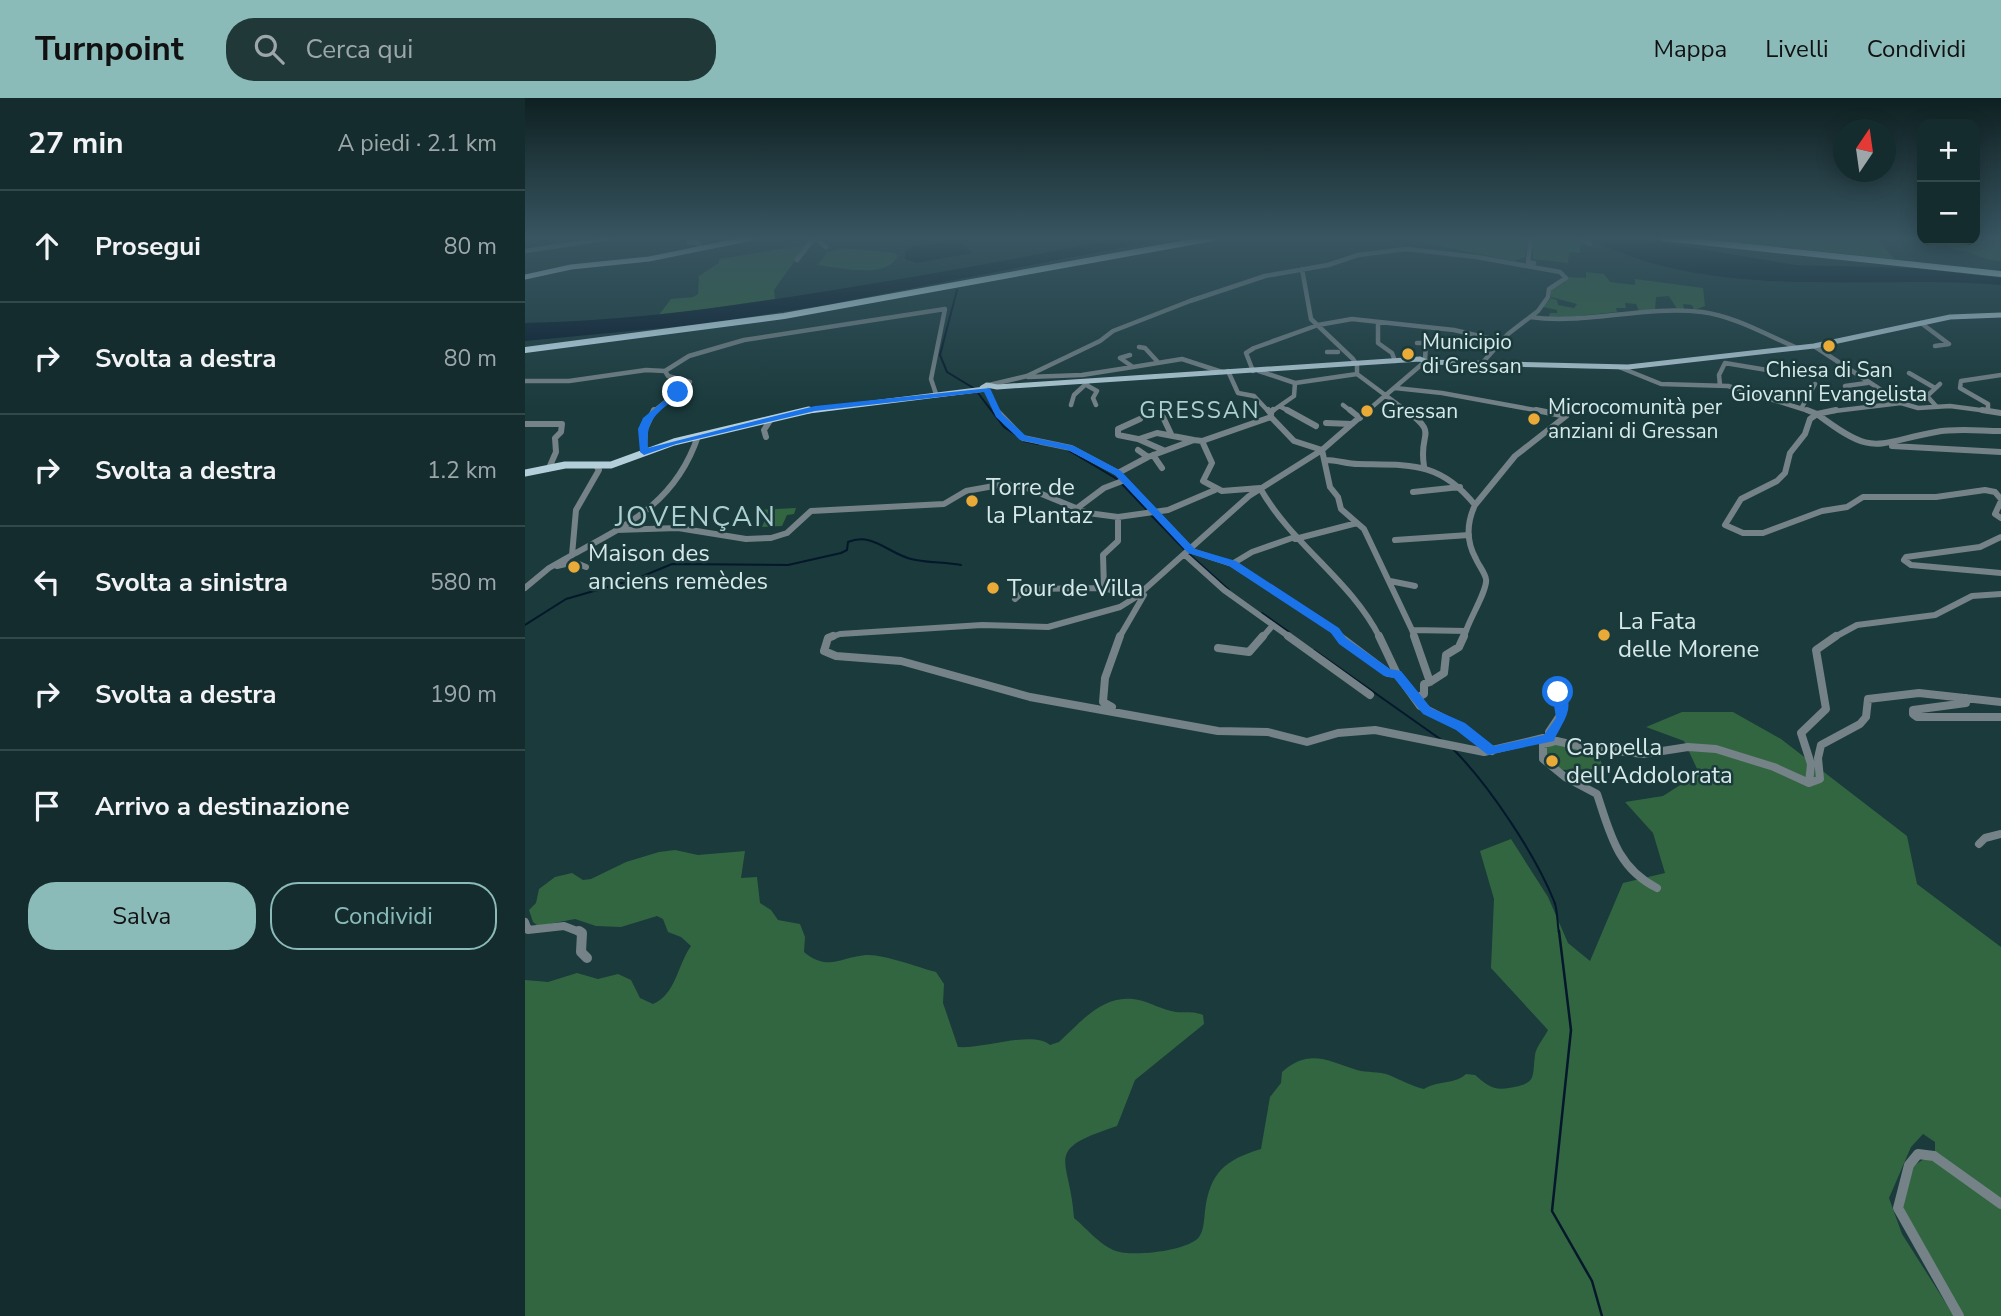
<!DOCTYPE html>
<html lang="it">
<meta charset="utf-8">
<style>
:root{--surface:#142c2d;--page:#213839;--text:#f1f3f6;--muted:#9da7aa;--line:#334849;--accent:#8bbbb9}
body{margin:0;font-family:"Nunito Sans",sans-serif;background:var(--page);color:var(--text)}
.controls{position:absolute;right:21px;top:21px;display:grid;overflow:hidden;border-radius:14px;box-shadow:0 4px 18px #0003}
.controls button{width:63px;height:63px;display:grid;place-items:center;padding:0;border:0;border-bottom:2px solid var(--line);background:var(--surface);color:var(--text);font:35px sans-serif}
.compass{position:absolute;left:1308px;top:21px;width:63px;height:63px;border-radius:50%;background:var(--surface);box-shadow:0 4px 18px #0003;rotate:13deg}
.stop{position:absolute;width:21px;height:21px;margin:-16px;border:5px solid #1a73e8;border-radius:50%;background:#fff}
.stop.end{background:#1a73e8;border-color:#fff;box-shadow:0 2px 7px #0008}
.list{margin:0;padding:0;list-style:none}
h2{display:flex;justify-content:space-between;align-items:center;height:91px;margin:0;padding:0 28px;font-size:30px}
h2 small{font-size:23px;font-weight:400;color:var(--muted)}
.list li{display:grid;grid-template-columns:46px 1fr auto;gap:21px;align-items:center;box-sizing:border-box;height:112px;padding:0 28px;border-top:2px solid var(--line)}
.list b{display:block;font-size:26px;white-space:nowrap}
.list em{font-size:23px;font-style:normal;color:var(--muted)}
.actions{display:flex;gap:14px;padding:21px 28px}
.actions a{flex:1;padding:16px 0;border:2px solid var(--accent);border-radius:28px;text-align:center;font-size:24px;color:var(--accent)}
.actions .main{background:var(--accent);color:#111}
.icon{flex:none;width:38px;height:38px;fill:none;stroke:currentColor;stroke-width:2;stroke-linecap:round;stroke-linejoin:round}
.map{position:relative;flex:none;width:1476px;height:1218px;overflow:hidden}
header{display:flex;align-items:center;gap:42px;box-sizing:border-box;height:98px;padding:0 35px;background:var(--accent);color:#111}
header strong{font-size:33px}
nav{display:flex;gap:38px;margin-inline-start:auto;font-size:24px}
.search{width:490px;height:63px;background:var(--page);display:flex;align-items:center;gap:18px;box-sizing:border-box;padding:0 24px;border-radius:28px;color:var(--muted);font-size:26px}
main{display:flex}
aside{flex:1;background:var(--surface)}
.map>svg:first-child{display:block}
.green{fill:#326641}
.water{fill:#05182b}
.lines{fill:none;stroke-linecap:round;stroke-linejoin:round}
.stream-far1{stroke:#05182b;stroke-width:2}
.stream{stroke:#05182b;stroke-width:2.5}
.minor-far3{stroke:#758287;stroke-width:4.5}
.minor-far2{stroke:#758287;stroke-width:6}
.minor-far1{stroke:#758287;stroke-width:8}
.minor{stroke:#758287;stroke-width:10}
.major-far1{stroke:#b5cfda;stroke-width:5}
.major{stroke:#b5cfda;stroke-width:7}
.highway{stroke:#ceedfa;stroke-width:6}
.route{fill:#1a73e8}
.poi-dot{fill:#e9aa38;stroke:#1a3a3c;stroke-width:2.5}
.labels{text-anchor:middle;stroke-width:5;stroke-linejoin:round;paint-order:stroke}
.far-poi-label{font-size:21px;fill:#d7e8e9;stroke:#1a3a3c;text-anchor:start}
.far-quarter-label{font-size:23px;letter-spacing:2px;fill:#accfd1;stroke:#1a3a3c}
.poi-label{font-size:24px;fill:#d7e8e9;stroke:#1a3a3c;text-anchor:start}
.quarter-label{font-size:28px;letter-spacing:2px;fill:#accfd1;stroke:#1a3a3c}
</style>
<header>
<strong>Turnpoint</strong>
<div class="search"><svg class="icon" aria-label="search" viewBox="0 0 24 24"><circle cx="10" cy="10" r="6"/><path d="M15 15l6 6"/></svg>Cerca qui</div>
<nav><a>Mappa</a><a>Livelli</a><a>Condividi</a></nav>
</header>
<main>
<aside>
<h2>27 min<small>A piedi · 2.1 km</small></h2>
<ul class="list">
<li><svg class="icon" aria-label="ahead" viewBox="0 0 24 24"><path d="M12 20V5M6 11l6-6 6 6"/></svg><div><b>Prosegui</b></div><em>80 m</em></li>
<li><svg class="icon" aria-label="right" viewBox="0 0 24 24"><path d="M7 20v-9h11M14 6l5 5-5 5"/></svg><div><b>Svolta a destra</b></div><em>80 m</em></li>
<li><svg class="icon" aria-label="right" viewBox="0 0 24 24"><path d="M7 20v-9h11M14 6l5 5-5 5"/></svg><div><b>Svolta a destra</b></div><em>1.2 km</em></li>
<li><svg class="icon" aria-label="left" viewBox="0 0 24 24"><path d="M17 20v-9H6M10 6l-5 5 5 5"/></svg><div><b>Svolta a sinistra</b></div><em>580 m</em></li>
<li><svg class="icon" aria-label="right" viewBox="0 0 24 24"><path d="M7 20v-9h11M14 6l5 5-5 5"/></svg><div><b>Svolta a destra</b></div><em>190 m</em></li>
<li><svg class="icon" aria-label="arrive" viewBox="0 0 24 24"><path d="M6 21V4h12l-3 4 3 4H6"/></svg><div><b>Arrivo a destinazione</b></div></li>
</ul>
<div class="actions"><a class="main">Salva</a><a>Condividi</a></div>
</aside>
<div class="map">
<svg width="1476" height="1218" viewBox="0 0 1476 1218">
<rect width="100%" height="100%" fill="#1a3a3c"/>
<path class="green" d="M874 140H1003L1000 159 989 163Z
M1008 140 1056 143 1055 155 1044 154 1043 165 1008 161Z
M1174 140H1352L1369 161Z
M1418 142 1435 143 1440 148 1437 143H1473L1476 146V163C1457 163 1448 152 1429 152Z
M281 147 249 192 250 201 133 218 146 201 168 199 173 196 174 178 194 165V161Z
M318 150 369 155 373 158C360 182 314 169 292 167L303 154Z
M1061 174 1079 176 1085 184 1110 187V181L1178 190 1180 208 1169 212 1167 207 1158 206 1160 214H1154L1144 198 1131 199 1130 213H1114L1111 206 1100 205 1101 210H1091L1092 214 1023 221 1025 215H1032V212L1018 209 1026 200 1032 202 1033 207 1049 210 1052 206 1026 199V192L1041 183 1042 179 1061 180Z
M271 410 269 416 262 417 257 428 237 429 242 417H230L233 412Z
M1157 614H1208L1256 641 1382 738 1392 786 1476 849V1218H1438L1377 1110 1388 1068 1410 1054V1044L1398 1036 1386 1049 1364 1100 1377 1136 1429 1218H0V882L23 884 52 875 73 881 93 876 106 882 115 900 128 906C151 896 152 868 166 848L156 839 143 834 138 821 132 818 96 829 71 828 50 821 13 828 8 824 4 812 11 805 14 791 30 779 47 775 58 782 66 781 101 764 134 754 150 752 173 757 220 753 216 780 232 779 235 805 246 812 253 822 275 826 280 839 279 854C303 874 316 859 341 857 359 856 392 869 411 874L419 886 418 905 433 949C459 951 508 932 525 947L534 944C557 923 579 894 614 902 626 905 638 912 651 914 662 915 668 913 678 917L679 926 610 982 592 1028C516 1053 545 1058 549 1120 561 1130 576 1148 591 1153 608 1159 663 1153 674 1139 679 1132 679 1122 680 1113 685 1074 700 1062 736 1051L745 999 756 985 757 974C784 950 803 963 832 972 842 975 854 973 864 977 876 982 886 988 899 991 913 982 929 987 941 976L950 977C962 987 968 993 984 990 1012 985 1007 981 1010 957 1011 949 1019 940 1023 932L966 870 969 801 955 753 986 741 1023 799 1043 845 1065 863 1098 785 1140 775 1128 735 1100 704 1138 698 1174 675 1159 643 1121 629Z
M1031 646 1072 654 1079 671 1033 672 1029 668 1034 663 1028 658 1020 660 1019 650Z"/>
<path class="water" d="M589 140H646L301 207 180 226 0 243V225C102 223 196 210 296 194 394 178 492 162 589 140Z
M1063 140H1110L1271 167 1391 170 1476 180V187C1341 176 1187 205 1063 140Z
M432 141 448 155 392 165 380 161V154L385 149Z"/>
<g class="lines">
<path class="stream-far1" d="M432 192 415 257 422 274 450 291
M453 295 479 329 491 337
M499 343 513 346
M543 352 592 381
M596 385 621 411
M625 416 660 452
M664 456 704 492
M113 480 147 466 263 467 316 455 322 452 323 444C347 434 363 455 386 461 402 465 419 464 436 467
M737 515 764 534
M0 527 41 501 107 482
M789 552 918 643
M928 651C964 687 1010 756 1029 803 1033 812 1032 825 1034 835"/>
<path class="stream" d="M1034 833 1046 932 1027 1113 1067 1183 1077 1218"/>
<path class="minor-far3" d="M290 140 301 149
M1006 140 1003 164 1009 165
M1053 140 1065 146
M163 144 174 145V151
M0 153 86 140
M272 162 289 140
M777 171 786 221 828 261 832 267V276L883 314
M1005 219C1061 227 1119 207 1177 214 1209 218 1242 237 1272 250
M853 224V245L867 255 870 263
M1396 225 1424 246 1410 248
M892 245H901L900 262
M1289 248 1376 305 1393 310 1425 308 1470 314
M614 249 620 250 632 263
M802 254H813
M605 257 595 260 608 269 657 261 697 274
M1094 269 1136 286 1203 288 1287 314
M140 273 164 258 219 242 420 211 406 281 411 296
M703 273 713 295 729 298 744 314
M728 273 721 255 729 250 793 227 827 221 929 232 976 243
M734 273 770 285 769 298 746 314
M1384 275 1410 290
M503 279 557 277 608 269
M0 283H44L121 272 140 273 143 278 165 284 128 314
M770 285 832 276
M464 287 502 278 575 243 588 233 665 203 740 178 803 167 833 157 881 151 952 159 1035 174 1041 180 1024 191 1023 199 1013 213 983 236 959 263
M1195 287 1194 277 1200 265 1242 272
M563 288 572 293 568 300 571 307
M1320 288 1342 285
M870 290 917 295 1021 314
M462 291 472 314
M546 307 549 297 562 285
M818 307 827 314
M1411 308 1402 298 1415 286
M756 309 766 314
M1277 309 1290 286
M1463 313V306L1435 290 1436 283 1476 277
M841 314 896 267
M1301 314 1376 305"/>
<path class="minor-far2" d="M471 312 498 340 546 350 593 375 667 453 707 466 810 533 816 540
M743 312 746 316
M762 312 791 328
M825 312 835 320
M881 312C915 338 893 332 899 368
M1282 312 1292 316 1311 312
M1457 312 1476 315
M746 314 748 312
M638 319 646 336
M615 321 593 331V337L613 341 638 352
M801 325 827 326
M0 326H37L36 334 30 340 31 354 24 370
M1476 333C1455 333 1431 330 1411 334 1347 346 1349 359 1292 316L1285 321 1280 336 1265 355 1260 375 1252 383 1216 401 1200 427 1218 435H1238L1297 413 1322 409 1338 399H1411L1460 392 1470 394 1476 401
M241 339 239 332 246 321
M614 341 632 335 669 342
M677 343 746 319 769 343 797 352 805 389 813 399 816 411 839 431 887 532
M1367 348 1476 354
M119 354 120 331 129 312
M628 357 637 370
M623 359 669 342 677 343 687 365 678 383 697 393 735 390C767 447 826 482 855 540
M801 362C812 362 822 366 833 366 885 367 915 363 950 407 942 424 941 443 951 461 953 466 960 475 961 481 963 491 945 520 941 533
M593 375 623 359 613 352
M888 394 935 389
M1476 403 1470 416 1476 420
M950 407 990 358 1041 318 1011 312
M551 411 579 390 600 382
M593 419 643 412 690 392
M91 432 153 430 221 441 246 440 262 435 286 413 419 406 441 393 480 386 502 390 563 415 593 419V443L578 457 579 490 501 491 490 501
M1476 439 1455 449 1381 459 1379 462 1386 467 1476 475
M770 441 832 425
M870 442 944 437
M659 456 699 492 766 540
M47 457C104 426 151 404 173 338
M707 466 727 454 767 440
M32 468 49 464 61 469
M865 483 890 488
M0 490 24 470 47 457 51 412 74 372 72 369
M579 490 611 499
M887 532 941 533 938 540
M887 532 890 540
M303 540 315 536 457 527 523 529 595 509 611 499 724 398 797 352 843 312
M594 540 619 497
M737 540 748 527
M1308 540 1332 527 1410 517 1447 498 1476 496"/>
<path class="minor-far1" d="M308 538 303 540 299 553 311 558 376 563 505 599 693 633 743 634 782 644 813 635 850 632 959 654 1018 640 1063 650 1118 656 1163 649 1191 651 1249 669 1284 685 1295 681 1293 660 1296 647 1335 626 1341 619 1343 601 1394 595 1476 604
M763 538 845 597
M814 538 863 575 872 576 895 608 936 629 967 653
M854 538 872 576
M889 538 905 584 919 575 921 557 934 549 939 538
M693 550 724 554 738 538
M1441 600V605L1388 612V616L1392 619H1476
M890 601 899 596V586L905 584
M587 609 578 604 580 580 595 538
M1025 640 1024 634 1036 616 1033 595
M1027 644 1018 646V661L1040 679 1072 696C1085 735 1092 770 1132 790
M1284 685 1286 666 1276 635 1301 611 1291 552 1311 538
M1454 746 1460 740 1476 736
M0 824 3 832 39 828 57 835"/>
<path class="minor" d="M54 833 57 835 56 854 62 860
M1434 1218 1373 1110 1384 1067 1393 1056 1409 1058 1476 1106"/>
<path class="major-far1" d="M0 179 46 169 124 161 227 140
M457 290 462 287 472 289 895 261 902 264 1103 269 1289 248 1425 219 1476 217
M276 314 460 291"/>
<path class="major" d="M0 375 40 367H86L149 344 284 312"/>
<path class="highway" d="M1139 140 1476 176
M0 252 259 218 688 140"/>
</g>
<linearGradient id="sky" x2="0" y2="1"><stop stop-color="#0e2021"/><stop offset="0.45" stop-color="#385561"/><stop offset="1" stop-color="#385561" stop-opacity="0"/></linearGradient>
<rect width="1476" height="311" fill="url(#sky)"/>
<path class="route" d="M465 290 477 316 501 338 549 348 596 373 670 451 711 463 814 530 821 540 865 571 876 573 906 610 940 625 969 648 1019 637 1031 620 1027 594 1033 590C1057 606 1033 629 1029 643L963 657 931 632 898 616 869 580 859 578 814 546 806 535 704 468 663 455 590 377 543 352 495 342 471 319 459 294 290 313 151 346 119 357 115 354 113 331 118 320 153 291 155 296C134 315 120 319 123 350L290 308Z"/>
<g class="poi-dot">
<circle cx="1304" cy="248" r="7"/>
<circle cx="883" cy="256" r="7"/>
<circle cx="842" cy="313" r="7"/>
<circle cx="1009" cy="321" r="7"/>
<circle cx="447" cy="403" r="7"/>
<circle cx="49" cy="469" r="7"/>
<circle cx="468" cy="490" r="7"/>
<circle cx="1079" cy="537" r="7"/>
<circle cx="1027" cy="663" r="7"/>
</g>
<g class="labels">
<g class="far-poi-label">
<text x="897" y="251">Municipio<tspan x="897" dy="24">di Gressan</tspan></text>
<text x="1304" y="279" text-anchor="middle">Chiesa di San<tspan x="1304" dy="24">Giovanni Evangelista</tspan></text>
<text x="1023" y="316">Microcomunità per<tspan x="1023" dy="24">anziani di Gressan</tspan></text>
<text x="856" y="320">Gressan</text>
</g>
<g class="far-quarter-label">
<text x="675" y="320">GRESSAN</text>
</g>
<g class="poi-label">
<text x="461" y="397">Torre de<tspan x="461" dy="28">la Plantaz</tspan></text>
<text x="63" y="463">Maison des<tspan x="63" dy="28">anciens remèdes</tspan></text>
<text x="482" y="498">Tour de Villa</text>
<text x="1093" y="531">La Fata<tspan x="1093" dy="28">delle Morene</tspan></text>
<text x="1041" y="657">Cappella<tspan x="1041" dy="28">dell'Addolorata</tspan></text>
</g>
<g class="quarter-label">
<text x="171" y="428">JOVENÇAN</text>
</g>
</g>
</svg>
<div class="controls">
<button>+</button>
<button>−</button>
</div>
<svg class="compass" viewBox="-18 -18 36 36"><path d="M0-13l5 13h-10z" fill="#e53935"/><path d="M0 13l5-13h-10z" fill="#9da7aa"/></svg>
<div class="stop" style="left:1033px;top:594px"></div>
<div class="stop end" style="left:153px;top:294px"></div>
</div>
</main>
